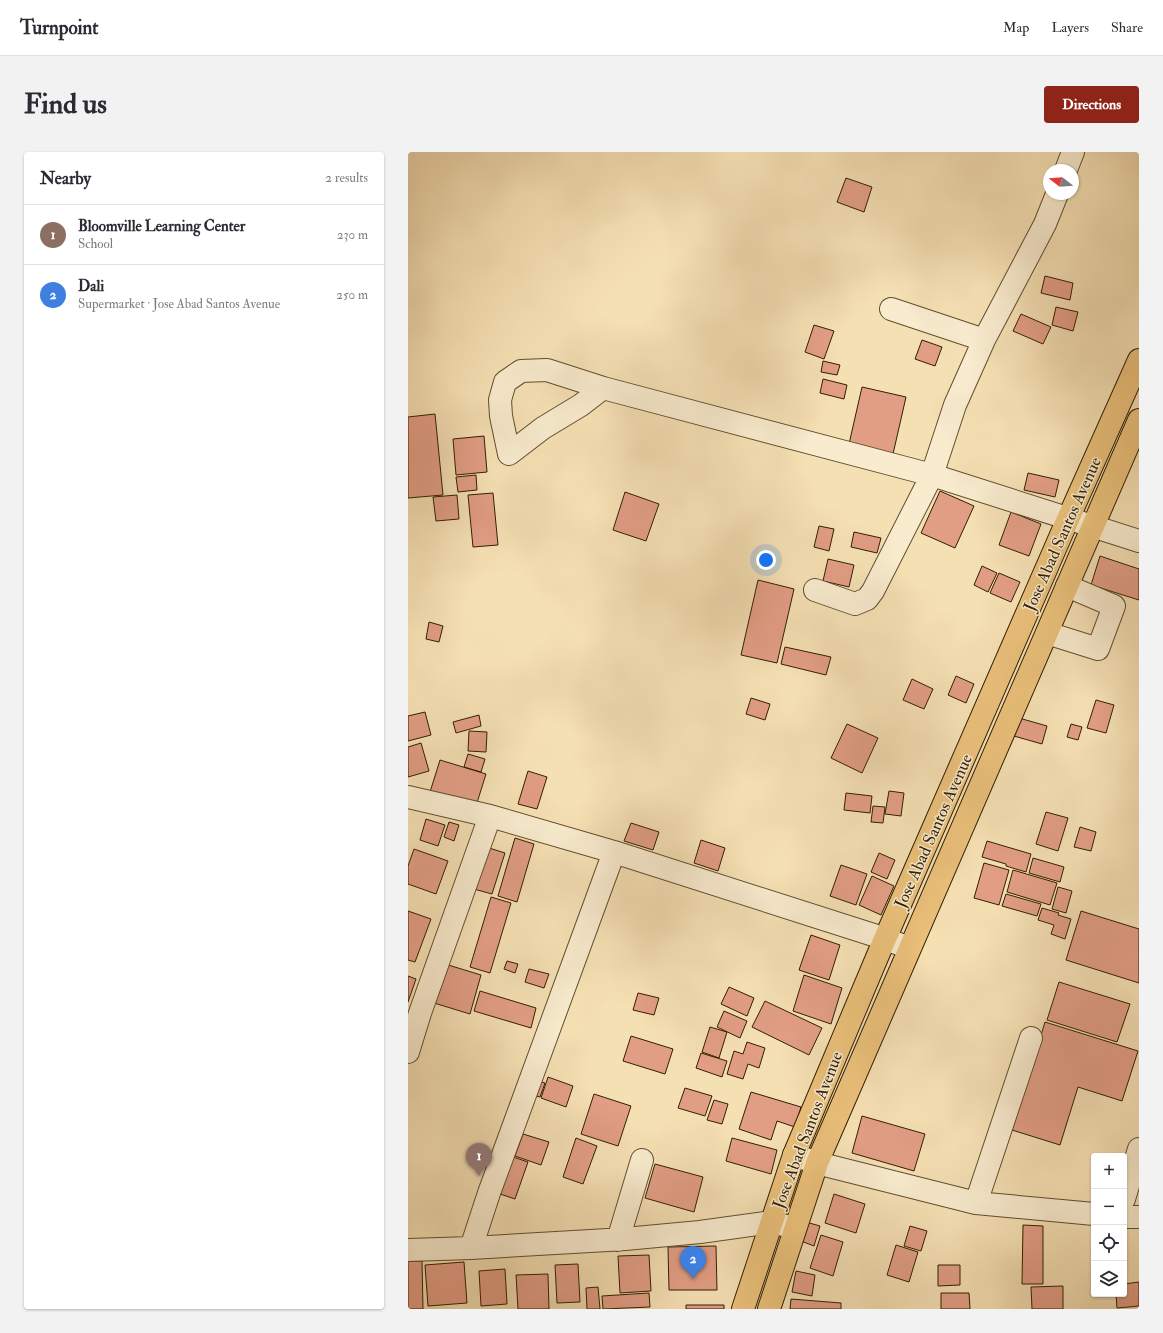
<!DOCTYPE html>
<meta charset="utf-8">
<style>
:root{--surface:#fff;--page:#f2f2f3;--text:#2b2b33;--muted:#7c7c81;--line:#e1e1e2;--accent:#8f2418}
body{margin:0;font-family:"IM FELL Double Pica",serif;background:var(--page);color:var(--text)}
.controls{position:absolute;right:12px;bottom:12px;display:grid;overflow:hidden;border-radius:4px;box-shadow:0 1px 3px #0004}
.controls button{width:36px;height:36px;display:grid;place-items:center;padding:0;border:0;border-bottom:1px solid var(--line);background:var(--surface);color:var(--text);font:20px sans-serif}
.compass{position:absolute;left:635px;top:12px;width:36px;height:36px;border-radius:50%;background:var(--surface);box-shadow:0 1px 3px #0004;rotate:287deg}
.you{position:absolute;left:358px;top:408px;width:14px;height:14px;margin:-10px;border:3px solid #fff;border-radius:50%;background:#1a73e8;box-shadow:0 0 0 6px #1a73e833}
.badge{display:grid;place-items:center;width:26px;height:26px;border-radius:50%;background:var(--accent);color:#fff;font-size:13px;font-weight:700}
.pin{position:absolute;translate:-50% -33px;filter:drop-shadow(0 1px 2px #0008)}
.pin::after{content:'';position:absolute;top:21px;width:14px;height:12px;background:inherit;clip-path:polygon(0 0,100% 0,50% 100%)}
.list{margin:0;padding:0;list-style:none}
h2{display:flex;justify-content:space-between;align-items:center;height:52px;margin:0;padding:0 16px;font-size:17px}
h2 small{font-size:13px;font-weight:400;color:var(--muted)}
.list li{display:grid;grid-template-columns:26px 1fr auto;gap:12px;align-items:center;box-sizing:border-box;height:60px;padding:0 16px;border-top:1px solid var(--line)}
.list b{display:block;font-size:15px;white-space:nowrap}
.list p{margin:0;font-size:13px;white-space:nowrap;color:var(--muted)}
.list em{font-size:13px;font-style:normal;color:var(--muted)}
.icon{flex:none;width:22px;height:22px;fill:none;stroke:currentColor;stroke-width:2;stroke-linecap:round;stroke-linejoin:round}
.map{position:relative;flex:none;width:731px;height:1157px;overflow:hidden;border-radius:4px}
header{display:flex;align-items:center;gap:24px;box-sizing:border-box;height:56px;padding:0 20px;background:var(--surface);border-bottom:1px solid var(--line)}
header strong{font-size:19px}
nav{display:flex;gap:22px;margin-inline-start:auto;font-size:14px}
.intro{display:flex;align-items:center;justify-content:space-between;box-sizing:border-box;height:96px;padding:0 24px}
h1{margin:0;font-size:28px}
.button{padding:10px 18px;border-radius:4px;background:var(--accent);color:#fff;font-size:14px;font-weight:700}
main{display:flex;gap:24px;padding:0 24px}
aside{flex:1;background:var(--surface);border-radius:4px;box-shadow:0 1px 3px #0004}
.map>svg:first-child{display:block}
.building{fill:#e29e85;stroke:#311e02}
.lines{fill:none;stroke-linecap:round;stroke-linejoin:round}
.minor-casing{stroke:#624e2e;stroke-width:24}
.major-casing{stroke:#311e02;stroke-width:24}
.minor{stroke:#f8ebce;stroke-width:22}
.major{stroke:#eac07a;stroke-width:22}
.labels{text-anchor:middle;stroke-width:3;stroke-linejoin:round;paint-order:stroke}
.street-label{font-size:17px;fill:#311e02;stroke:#f8ebce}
</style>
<header>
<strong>Turnpoint</strong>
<nav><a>Map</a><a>Layers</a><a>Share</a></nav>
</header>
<div class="intro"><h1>Find us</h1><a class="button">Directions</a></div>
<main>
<aside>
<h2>Nearby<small>2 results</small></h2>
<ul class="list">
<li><span class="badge" style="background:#8d6e63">1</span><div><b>Bloomville Learning Center</b><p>School</p></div><em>230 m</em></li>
<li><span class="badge" style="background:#3f7fe0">2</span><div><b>Dali</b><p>Supermarket · Jose Abad Santos Avenue</p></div><em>250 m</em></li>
</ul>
</aside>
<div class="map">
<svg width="731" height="1157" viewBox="0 0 731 1157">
<rect width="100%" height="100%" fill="#f5e0b4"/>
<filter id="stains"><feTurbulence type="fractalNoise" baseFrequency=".005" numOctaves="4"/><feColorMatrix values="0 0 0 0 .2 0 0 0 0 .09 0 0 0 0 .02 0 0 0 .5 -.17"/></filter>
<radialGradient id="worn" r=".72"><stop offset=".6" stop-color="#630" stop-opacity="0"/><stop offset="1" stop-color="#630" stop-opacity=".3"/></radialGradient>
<path class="building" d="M438 26 464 35 456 60 429 50Z
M637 124 665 131 662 148 633 141Z
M648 155 670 160 665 179 644 173Z
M613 162 643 175 635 192 605 179Z
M406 173 426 179 416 207 397 200Z
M514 188 534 195 527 214 507 207Z
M415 209 432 213 429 223 413 220Z
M415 227 439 233 436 247 412 241Z
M454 235 498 245 485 302 441 292Z
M27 262 35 343 0 346V265Z
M76 284 79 320 48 323 45 287Z
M620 321 651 328 647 345 616 338Z
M68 323 69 338 50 340 48 325Z
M532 339 566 354 547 396 513 381Z
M217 340 251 352 238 389 205 378Z
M85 341 90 393 65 395 60 343Z
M49 343 51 367 28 369 25 345Z
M603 360 633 372 621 404 591 393Z
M411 374 426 377 421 399 406 395Z
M446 380 473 386 469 401 443 395Z
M692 404 731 417V448L683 433Z
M420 407 446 413 441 435 415 429Z
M574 414 589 421 580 440 566 433Z
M591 421 612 430 603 450 582 441Z
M350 428 386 437 369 511 333 503Z
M21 470 35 474 31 490 18 487Z
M377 495 423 505 418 523 373 512Z
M548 524 566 532 558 551 540 543Z
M504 527 525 537 516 557 495 548Z
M343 546 362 552 357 568 338 562Z
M688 548 706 553 698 581 679 576Z
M17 560 23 583 0 589V564Z
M71 563 73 574 48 581 45 570Z
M611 566 639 574 634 592 606 584Z
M439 572 470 586 454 621 423 606Z
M663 572 674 575 670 588 659 585Z
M61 579 79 580 78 600 60 599Z
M13 591 21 619 0 625V595Z
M60 602 77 607 73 620 56 615Z
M32 608 78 622 68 654 22 640Z
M120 619 139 625 129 657 110 652Z
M481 639 496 641 493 664 477 662Z
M438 641 464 644 462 661 436 658Z
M465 654 477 655 475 671 463 670Z
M638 660 660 666 650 699 628 692Z
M18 667 37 673 30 694 12 688Z
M41 670 51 673 46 689 36 685Z
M223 671 251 680 245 698 216 689Z
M672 675 688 680 683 699 666 695Z
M107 686 126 692 109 750 90 744Z
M293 688 317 696 310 719 286 711Z
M579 689 623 702 618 720 598 714V712L574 705Z
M78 695 97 701 84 742 66 737Z
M6 697 40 709 28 742 0 732V714Z
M471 701 487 708 479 727 463 720Z
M625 706 656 715 652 730 621 721Z
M576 711 601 718 591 753 566 746Z
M433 713 459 722 448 753 422 744Z
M605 718 649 731 642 753 599 740Z
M464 724 486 734 473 763 451 753Z
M650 735 664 739 658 761 644 757Z
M598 742 633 752 629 764 594 754Z
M83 745 103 751 82 821 62 815Z
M634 756 651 761 650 763 663 767 657 787 643 782 646 773 630 768Z
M0 759 23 767 7 810 0 808Z
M673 759 731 777V831L658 808Z
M403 783 432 793 421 828 391 818Z
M99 809 110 812 107 821 96 817Z
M37 812 73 823 62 862 26 851Z
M121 817 141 822 136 836 117 830Z
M396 823 434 836 423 872 385 859Z
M0 824 8 827 0 850Z
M651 830 722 852 709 890 639 868Z
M321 835 346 846 339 864 313 852Z
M72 839 128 856 123 876 66 859Z
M230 841 251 846 246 863 225 858Z
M357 849 414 876 401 903 344 875Z
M316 859 339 869 332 886 309 875Z
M637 870 730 899 714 949 670 935 652 993 604 978Z
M302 875 319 880 311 906 294 900Z
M223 884 265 897 257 922 215 909Z
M339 890 357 896 351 916 340 912 335 927 319 922 326 899 335 902Z
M293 901 319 909 314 925 288 916Z
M140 925 165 934 158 955 133 946Z
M130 929 137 931 132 945 125 943Z
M277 936 304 944 297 964 270 956Z
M343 940 393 955 387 975 369 969 363 988 331 977Z
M186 942 223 954 210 994 173 982Z
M306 948 320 952 314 972 299 968Z
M454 964 517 982 506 1019 444 1001Z
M115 982 141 990 133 1013 107 1004Z
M168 986 189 994 175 1032 155 1025Z
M324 986 369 998 363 1022 318 1009Z
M102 1004 120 1010 107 1047 89 1041Z
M247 1012 295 1025 286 1060 237 1046Z
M426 1042 457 1052 448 1081 417 1071Z
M398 1070 412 1074 406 1094 393 1089Z
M615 1073 635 1074V1132H614Z
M502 1074 519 1079 513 1099 496 1094Z
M413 1083 435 1090 425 1124 402 1116Z
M488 1093 510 1100 501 1130 479 1123Z
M308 1094 309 1138H261L260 1095Z
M241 1103 243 1139 212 1141 210 1104Z
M0 1109H14L15 1157H0Z
M56 1110 59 1151 20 1154 17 1113Z
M170 1112 172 1150 149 1151 147 1113Z
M530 1113H552V1133L530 1134Z
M97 1117 99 1152 73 1154 71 1119Z
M388 1119 407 1123 404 1144 384 1140Z
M140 1122 141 1157H110L108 1123Z
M731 1130V1154L709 1156 708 1142H716V1132Z
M655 1134V1157H624L623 1135Z
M190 1135 192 1157H179L178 1136Z
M241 1141 242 1155 195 1157 194 1144Z
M533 1141H561L562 1157H533Z
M383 1147 433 1151V1157H382Z
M278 1153H316V1157H278Z"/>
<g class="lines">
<defs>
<path id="minor" d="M658 18 665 0
M483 157 576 188
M195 236 173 253 135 276 101 302 93 264 92 248 97 230 113 219 139 218 195 236 524 323 731 389
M407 438 447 452 459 447 465 439 524 323 547 253 576 188 637 72 649 42
M639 481 690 497 706 454 659 434
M0 645 82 664 206 700 478 787 501 796
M0 900 12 861 82 664
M386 1003 409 1011 568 1051 686 1062
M716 1047 731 997
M568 1051 623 886
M716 1065H731
M210 1088 234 1008
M63 1096 81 1041 206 700
M0 1098 63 1096 217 1087 292 1080 364 1070 386 1076"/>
<path id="major" d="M335 1157 386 1003 470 803 660 367 731 208
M361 1157 409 1011 731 268"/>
</defs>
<use href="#minor" class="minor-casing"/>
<use href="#major" class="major-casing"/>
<use href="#minor" class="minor"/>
<use href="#major" class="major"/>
</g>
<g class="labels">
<g class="street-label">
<text transform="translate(654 382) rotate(-66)" y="6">Jose Abad Santos Avenue</text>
<text transform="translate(525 679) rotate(-66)" y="6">Jose Abad Santos Avenue</text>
<text transform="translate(399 978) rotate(-69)" y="6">Jose Abad Santos Avenue</text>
</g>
</g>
<rect width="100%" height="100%" filter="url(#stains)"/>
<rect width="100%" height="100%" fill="url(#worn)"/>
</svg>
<div class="controls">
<button>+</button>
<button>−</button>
<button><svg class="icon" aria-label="locate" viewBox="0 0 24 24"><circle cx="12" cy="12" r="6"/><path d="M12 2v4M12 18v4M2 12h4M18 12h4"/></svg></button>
<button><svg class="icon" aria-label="layers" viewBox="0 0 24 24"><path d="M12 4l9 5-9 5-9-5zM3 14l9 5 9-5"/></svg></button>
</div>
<svg class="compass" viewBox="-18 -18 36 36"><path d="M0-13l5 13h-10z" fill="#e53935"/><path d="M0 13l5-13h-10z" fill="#7c7c81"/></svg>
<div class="you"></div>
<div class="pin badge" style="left:71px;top:1024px;background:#8d6e63">1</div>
<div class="pin badge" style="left:285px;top:1127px;background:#3f7fe0">2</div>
</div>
</main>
